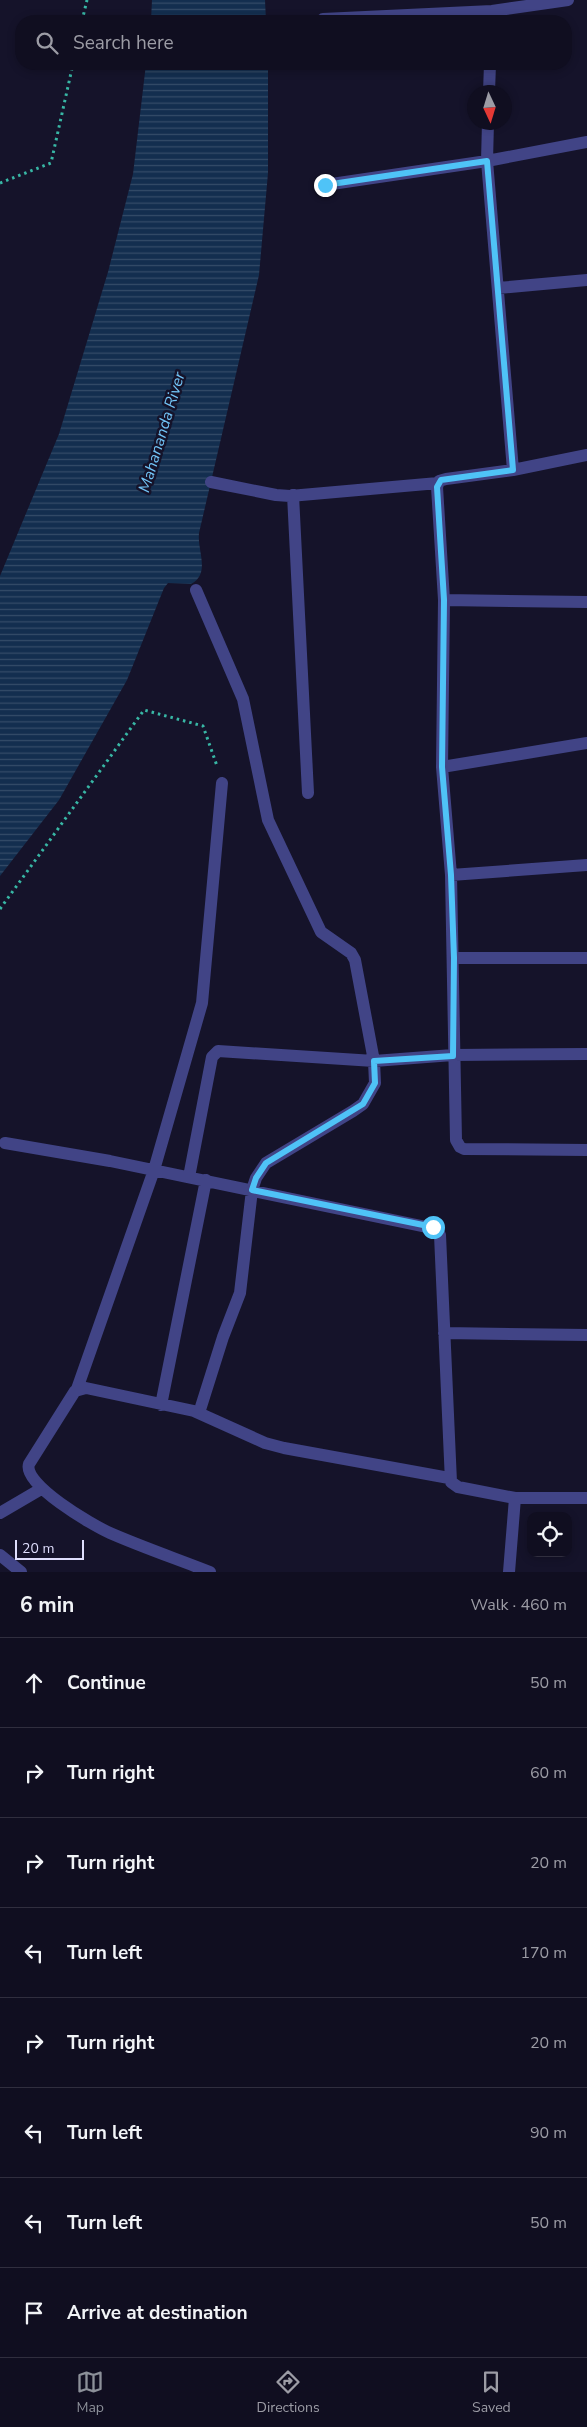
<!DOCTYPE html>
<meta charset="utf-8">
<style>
:root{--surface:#100e20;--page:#191729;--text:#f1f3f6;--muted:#9c9ca5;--line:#302e3e;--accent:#8c9099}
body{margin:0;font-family:"Nunito Sans",sans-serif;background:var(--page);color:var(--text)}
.controls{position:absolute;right:15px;bottom:15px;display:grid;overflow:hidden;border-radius:10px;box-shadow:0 2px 8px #0003}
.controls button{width:45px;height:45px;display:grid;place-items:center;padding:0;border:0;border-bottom:1px solid var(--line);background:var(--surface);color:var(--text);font:25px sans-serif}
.compass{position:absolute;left:467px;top:85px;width:45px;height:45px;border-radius:50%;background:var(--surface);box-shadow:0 2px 8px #0003;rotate:176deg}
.scale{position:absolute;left:15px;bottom:12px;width:69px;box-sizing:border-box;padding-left:5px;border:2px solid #dfdefd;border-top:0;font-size:14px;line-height:18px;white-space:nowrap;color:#dfdefd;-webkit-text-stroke:4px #15132a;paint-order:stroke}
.stop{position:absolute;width:15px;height:15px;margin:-11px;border:4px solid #4fc3f7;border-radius:50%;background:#fff}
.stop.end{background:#4fc3f7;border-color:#fff;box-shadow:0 1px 5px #0008}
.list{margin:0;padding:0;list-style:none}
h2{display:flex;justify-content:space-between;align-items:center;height:65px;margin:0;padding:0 20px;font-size:21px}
h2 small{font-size:16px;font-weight:400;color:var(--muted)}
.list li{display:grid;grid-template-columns:32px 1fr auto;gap:15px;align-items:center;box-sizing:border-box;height:90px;padding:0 20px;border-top:1px solid var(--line)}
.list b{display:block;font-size:19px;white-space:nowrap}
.list em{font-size:16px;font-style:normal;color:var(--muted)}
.icon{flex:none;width:28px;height:28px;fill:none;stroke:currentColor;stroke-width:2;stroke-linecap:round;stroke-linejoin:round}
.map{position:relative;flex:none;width:587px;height:1572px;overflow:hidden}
.search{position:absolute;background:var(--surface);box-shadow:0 2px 8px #0003;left:15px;right:15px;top:15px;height:55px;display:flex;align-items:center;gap:12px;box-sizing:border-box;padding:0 18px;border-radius:20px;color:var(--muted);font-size:19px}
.sheet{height:785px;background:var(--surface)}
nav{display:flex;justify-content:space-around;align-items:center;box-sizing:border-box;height:70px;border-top:1px solid var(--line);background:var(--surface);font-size:14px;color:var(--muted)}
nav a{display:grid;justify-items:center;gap:2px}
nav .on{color:var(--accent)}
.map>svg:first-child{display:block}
.water{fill:url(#water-rules)}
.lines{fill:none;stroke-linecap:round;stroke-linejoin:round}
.path{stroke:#38b7a5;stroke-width:3;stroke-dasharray:2.5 4;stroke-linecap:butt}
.minor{stroke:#414486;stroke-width:12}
.route{stroke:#4fc3f7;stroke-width:6}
.labels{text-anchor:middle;stroke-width:5;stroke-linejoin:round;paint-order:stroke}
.water-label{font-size:16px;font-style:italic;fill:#72c4f7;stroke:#15132a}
</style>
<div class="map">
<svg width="587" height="1572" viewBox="0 0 587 1572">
<defs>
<pattern id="water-rules" width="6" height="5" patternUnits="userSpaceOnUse" patternTransform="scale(1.25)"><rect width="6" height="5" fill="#132e4f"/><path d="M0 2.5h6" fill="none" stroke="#354c69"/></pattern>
</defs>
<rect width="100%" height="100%" fill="#15132a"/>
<path class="water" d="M152 0H265L266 21H151Z
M146 64H268V173L259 275 199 533C197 551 211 573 191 584L168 583 164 588 127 680 59 800 0 876V576L59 434 108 272 133 174Z"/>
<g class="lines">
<path class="path" d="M82 21 87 0
M0 183 51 163 73 64
M0 909 144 710 203 726 217 766"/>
<path class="minor" d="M323 19 492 11 568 0
M489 92 490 64
M488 122 487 161 513 470
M325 185 487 161 587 142
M498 288 587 280
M587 455 513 470 446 479 439 481 437 487 444 600 442 767 451 875 456 1140 460 1147 464 1149 587 1150
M211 482 276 495 290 496 438 483
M293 495 308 793
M196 590 243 699 268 820 321 932 351 953 355 960 374 1061 375 1083 363 1104 353 1111 266 1163 256 1178 252 1190 240 1293 223 1337 199 1413
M444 600 587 602
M442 767 587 743
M451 875 587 865
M454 958H587
M5 1143 110 1161 436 1229 440 1235 451 1482 458 1487 515 1498H587
M189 1177 212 1057 218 1051 374 1061 453 1055 587 1054
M444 1333 587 1335
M77 1389 154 1170 202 1003 222 783
M161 1405 206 1180
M0 1513 41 1489
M0 1555 21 1572
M210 1572C177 1559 142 1547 110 1533 92 1525 22 1484 29 1464L75 1391 86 1388 194 1411 265 1443 284 1448 449 1478
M509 1572 515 1498"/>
</g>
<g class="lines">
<path class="route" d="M325 185 487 161 513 470 441 480 437 487 444 600 442 767 451 875 454 958 453 1056 374 1061 375 1083 363 1104 266 1163 256 1178 252 1190 433 1227"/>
</g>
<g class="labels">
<g class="water-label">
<text transform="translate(161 432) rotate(-73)" y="6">Mahananda River</text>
</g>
</g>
</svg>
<div class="controls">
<button><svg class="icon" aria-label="locate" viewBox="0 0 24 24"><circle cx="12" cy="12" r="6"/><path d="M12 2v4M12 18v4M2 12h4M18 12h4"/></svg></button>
</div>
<svg class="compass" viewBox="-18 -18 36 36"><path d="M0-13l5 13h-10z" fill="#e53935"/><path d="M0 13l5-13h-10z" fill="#9c9ca5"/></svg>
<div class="scale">20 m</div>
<div class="stop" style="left:433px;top:1227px"></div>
<div class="stop end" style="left:325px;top:185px"></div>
<div class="search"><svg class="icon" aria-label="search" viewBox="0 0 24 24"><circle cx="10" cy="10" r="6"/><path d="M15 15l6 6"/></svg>Search here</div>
</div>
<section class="sheet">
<h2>6 min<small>Walk · 460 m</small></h2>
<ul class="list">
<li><svg class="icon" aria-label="ahead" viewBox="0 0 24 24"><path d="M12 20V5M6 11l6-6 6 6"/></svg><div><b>Continue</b></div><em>50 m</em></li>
<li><svg class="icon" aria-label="right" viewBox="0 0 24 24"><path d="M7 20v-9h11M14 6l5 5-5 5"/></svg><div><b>Turn right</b></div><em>60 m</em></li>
<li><svg class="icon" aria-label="right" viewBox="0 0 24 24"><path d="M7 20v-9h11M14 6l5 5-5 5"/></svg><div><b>Turn right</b></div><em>20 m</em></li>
<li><svg class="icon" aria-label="left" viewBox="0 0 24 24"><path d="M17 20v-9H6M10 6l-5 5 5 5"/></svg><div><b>Turn left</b></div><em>170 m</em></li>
<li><svg class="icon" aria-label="right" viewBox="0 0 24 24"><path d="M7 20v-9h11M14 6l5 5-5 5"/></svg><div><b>Turn right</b></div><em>20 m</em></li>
<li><svg class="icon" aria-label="left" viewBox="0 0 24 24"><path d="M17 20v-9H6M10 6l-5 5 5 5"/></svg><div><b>Turn left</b></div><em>90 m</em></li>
<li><svg class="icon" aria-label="left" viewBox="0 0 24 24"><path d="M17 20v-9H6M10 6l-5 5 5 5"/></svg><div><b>Turn left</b></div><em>50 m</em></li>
<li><svg class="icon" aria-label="arrive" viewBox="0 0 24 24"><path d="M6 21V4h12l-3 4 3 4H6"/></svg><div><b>Arrive at destination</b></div></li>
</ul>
</section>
<nav>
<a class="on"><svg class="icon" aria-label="map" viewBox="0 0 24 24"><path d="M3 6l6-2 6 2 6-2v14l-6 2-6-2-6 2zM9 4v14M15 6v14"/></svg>Map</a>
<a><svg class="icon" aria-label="directions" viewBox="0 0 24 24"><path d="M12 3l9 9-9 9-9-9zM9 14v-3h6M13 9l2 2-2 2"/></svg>Directions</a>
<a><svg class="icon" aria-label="saved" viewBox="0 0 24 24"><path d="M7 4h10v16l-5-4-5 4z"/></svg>Saved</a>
</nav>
